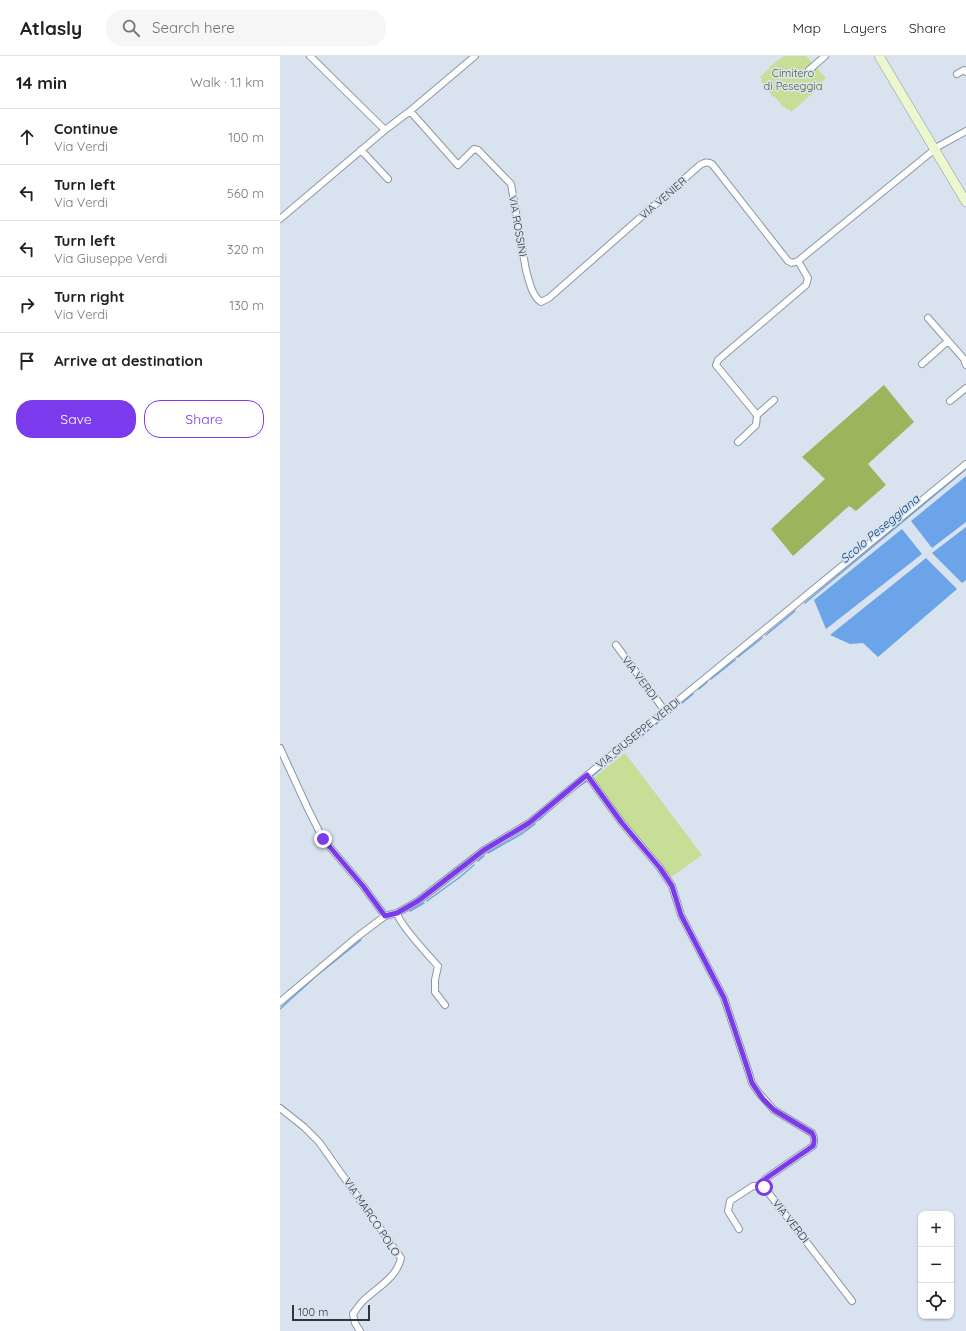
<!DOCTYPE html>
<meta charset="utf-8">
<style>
:root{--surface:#fff;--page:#f6f6f6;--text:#202124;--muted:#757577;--line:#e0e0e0;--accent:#7c3aed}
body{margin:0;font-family:Quicksand,sans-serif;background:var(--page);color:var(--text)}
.controls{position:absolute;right:12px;bottom:12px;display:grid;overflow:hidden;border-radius:8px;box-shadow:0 1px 3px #0004}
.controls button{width:36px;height:36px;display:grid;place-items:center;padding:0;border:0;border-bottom:1px solid var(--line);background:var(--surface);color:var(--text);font:20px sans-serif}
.scale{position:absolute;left:12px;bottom:10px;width:78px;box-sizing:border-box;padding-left:4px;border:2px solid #32363b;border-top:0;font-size:11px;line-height:14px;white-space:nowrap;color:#32363b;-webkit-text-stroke:3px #d9e3f0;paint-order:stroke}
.stop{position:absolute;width:12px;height:12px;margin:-9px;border:3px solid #7c3aed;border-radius:50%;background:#fff}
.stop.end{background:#7c3aed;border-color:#fff;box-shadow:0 1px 4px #0008}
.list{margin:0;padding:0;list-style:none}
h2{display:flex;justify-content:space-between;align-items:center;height:52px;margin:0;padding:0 16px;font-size:17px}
h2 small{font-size:13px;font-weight:400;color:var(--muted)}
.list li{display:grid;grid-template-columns:26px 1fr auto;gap:12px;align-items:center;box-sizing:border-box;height:56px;padding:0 16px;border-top:1px solid var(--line)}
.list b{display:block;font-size:15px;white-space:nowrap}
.list p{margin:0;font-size:13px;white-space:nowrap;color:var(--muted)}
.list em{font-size:13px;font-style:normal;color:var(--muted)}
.actions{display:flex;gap:8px;padding:12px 16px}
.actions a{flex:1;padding:9px 0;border:1px solid var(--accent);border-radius:16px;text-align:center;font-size:14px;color:var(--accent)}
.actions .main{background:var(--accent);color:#fff}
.icon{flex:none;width:22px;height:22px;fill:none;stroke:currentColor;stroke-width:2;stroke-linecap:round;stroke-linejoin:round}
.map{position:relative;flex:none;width:686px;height:1275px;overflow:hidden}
header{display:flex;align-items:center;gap:24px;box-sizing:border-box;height:56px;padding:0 20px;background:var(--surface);border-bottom:1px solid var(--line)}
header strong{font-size:19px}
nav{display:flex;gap:22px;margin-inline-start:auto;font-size:14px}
.search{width:280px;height:36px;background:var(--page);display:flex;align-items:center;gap:10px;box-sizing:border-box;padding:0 14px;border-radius:16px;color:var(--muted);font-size:15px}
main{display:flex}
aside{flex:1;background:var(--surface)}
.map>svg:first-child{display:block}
.green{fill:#c6de95}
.forest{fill:#9bb55d}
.water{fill:#6ca4e9}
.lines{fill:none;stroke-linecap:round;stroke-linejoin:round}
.stream{stroke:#6ca4e9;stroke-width:1.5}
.minor-casing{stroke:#8e97a3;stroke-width:8}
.secondary-casing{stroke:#8e97a3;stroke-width:10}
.minor{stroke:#fff;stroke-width:6}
.secondary{stroke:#ecf7ce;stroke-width:9}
.route{stroke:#7c3aed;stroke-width:5}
.labels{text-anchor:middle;stroke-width:3.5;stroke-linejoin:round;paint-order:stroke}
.park-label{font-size:11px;fill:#4f6022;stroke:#d9e3f0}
.street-label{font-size:11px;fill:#32363b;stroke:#d9e3f0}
.water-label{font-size:12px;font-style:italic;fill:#003d7a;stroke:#d9e3f0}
</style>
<header>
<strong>Atlasly</strong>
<div class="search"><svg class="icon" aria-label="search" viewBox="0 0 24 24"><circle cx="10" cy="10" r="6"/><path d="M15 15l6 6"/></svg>Search here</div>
<nav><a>Map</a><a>Layers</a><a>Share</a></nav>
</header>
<main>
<aside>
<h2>14 min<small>Walk · 1.1 km</small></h2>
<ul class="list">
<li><svg class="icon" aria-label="ahead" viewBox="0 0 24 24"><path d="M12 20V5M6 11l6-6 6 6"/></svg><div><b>Continue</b><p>Via Verdi</p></div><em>100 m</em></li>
<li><svg class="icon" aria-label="left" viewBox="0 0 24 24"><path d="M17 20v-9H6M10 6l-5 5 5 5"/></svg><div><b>Turn left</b><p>Via Verdi</p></div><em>560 m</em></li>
<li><svg class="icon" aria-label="left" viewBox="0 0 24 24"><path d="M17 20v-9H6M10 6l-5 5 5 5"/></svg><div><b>Turn left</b><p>Via Giuseppe Verdi</p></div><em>320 m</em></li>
<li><svg class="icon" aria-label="right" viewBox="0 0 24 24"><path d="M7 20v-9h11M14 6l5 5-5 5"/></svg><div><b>Turn right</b><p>Via Verdi</p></div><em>130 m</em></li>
<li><svg class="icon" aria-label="arrive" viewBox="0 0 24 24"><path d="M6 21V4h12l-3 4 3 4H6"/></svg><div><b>Arrive at destination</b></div></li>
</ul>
<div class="actions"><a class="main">Save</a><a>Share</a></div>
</aside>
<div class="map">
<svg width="686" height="1275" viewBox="0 0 686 1275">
<rect width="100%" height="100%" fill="#d9e3f0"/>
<path class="green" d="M504 0H526L546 22 537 30 539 32 511 56 509 53 508 54 504 51H503L494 40 493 41 489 36 490 35 481 25 482 23 480 21 490 12 489 11Z
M345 697 422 799 390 822 312 723Z"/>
<path class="forest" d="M604 329 634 366 588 408 606 429 576 455 569 450 513 500 491 473 545 423 522 401Z"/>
<path class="water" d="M686 420V466L652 492 631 465Z
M686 471V524L682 527 652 497Z
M622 473 642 498 546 573 534 544Z
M646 502 677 533 598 601 583 587 570 588 550 579Z"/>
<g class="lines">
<path class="stream" d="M525 547 686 413
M486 579 515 555
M458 601 482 582
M431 623 455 604
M419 633 427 626
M311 721 413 638
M291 736 307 725
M259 764 279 746
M208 797 243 777 255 768
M198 805 204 800
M147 845 180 821 194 809
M130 855 144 847
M0 953 35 921 81 884"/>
<defs>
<path id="minor" d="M30 0 105 74
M529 14 545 0
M677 18 684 14 686 16
M130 55 178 109 194 93 198 94 231 128 246 214C249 225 252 240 261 246L269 242 420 109C424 107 427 105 432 108L508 205 512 207 518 205 655 93
M659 90 686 75
M81 94 108 123
M0 163 105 74 130 55 195 0
M648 262 684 303 686 309
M642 308 668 285
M670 345 686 332
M477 359 494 344
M458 386 476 369 477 359 436 309 438 304 526 229 528 222 518 205
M336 589 385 655
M0 692 28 753 43 783 83 830 105 860
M307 719 342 767 380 812 392 830 401 859 444 942 467 1011 472 1027 478 1036 494 1054 532 1077C535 1082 535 1085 533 1090L485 1123 484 1131 572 1245
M117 857C119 868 149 900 158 910L155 924V936L165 949
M0 946 77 881 105 860 117 857 138 845 204 794 249 767 686 408
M0 1052 24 1071 39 1086 121 1202C117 1222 96 1232 83 1245 79 1249 76 1254 73 1258L75 1267 80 1275
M459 1173 448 1155 450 1145 473 1130 484 1131"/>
<path id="secondary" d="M599 0 686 146"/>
</defs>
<use href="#minor" class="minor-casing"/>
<use href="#secondary" class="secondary-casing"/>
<use href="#minor" class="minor"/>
<use href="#secondary" class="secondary"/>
</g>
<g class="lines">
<path class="route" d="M43 783 83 830 105 860 117 857 138 845 204 794 249 767 307 719 342 767 380 812 392 830 401 859 444 942 467 1011 472 1027 478 1036 483 1043 494 1054 532 1077C535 1082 535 1085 533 1090L485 1123 484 1131"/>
</g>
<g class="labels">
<g class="park-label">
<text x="513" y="21">Cimitero<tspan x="513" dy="13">di Peseggia</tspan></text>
</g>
<g class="street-label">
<text transform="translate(383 142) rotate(-41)" y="4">VIA VENIER</text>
<text transform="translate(238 170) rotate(80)" y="4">VIA ROSSINI</text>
<text transform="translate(360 622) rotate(53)" y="4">VIA VERDI</text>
<text transform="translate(358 677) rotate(-39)" y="4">VIA GIUSEPPE VERDI</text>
<text transform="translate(92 1161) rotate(56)" y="4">VIA MARCO POLO</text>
<text transform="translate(511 1165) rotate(52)" y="4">VIA VERDI</text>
</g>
<g class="water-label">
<text transform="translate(600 473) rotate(-40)" y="4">Scolo Peseggiana</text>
</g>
</g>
</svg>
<div class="controls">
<button>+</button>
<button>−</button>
<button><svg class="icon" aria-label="locate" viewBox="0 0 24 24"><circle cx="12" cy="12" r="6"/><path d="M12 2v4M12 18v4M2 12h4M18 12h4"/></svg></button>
</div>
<div class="scale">100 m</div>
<div class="stop" style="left:484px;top:1131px"></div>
<div class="stop end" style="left:43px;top:783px"></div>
</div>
</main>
